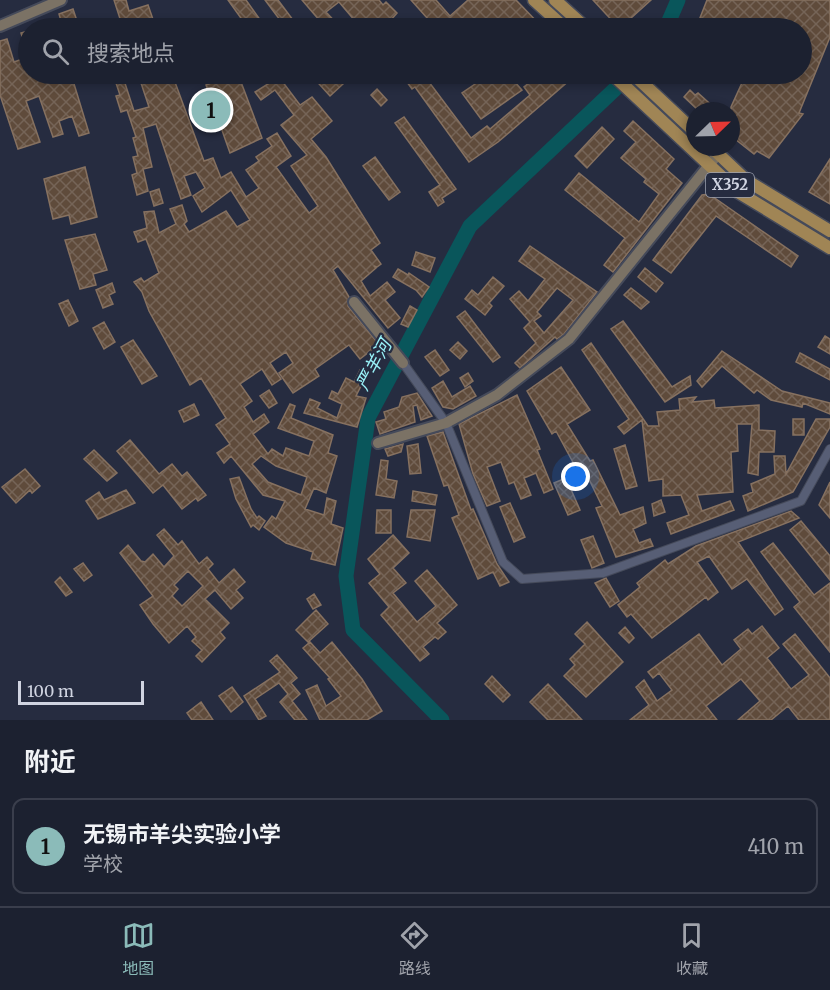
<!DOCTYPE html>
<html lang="zh">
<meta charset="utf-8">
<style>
:root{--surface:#1c2130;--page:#292e3c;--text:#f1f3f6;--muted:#a0a3ab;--line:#3a3e4c;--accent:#8bbbb9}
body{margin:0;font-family:Merriweather,"Noto Sans SC",serif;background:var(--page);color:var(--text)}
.compass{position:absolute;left:686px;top:102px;width:54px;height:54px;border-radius:50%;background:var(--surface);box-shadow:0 3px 9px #0003;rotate:67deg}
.scale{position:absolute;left:18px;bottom:15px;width:126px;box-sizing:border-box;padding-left:6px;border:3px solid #d0d4e1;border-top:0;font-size:16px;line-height:21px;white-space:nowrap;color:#d0d4e1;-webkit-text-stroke:4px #262c40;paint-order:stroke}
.you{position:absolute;left:576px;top:477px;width:21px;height:21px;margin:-15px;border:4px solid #fff;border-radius:50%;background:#1a73e8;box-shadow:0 0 0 9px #1a73e833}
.badge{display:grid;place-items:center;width:39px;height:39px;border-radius:50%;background:var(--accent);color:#111;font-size:20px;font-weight:700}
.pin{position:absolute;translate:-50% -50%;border:3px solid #fff;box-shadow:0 2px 6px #0006}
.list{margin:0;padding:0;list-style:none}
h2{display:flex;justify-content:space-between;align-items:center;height:78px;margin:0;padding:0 24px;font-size:26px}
h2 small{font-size:20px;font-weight:400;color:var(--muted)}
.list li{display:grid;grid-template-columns:39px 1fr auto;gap:18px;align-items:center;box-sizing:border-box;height:96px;margin:0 12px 12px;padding:0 12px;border:2px solid var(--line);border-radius:12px}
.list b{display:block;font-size:22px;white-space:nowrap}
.list p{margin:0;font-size:20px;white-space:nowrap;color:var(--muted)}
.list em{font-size:20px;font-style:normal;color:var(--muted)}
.icon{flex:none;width:33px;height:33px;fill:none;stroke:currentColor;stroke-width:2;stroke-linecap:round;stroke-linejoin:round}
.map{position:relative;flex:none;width:830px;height:720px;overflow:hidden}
.search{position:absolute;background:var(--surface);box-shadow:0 3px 9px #0003;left:18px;right:18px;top:18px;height:66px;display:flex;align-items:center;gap:15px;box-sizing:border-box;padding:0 21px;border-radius:33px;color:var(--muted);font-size:22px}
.sheet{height:186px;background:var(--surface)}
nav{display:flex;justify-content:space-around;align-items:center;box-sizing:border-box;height:84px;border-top:2px solid var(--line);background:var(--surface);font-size:16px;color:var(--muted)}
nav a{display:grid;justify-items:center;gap:3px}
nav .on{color:var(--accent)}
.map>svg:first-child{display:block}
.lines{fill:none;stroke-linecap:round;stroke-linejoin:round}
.river{stroke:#09565b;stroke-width:15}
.building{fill:url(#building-cross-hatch);stroke:#867160;stroke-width:1.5;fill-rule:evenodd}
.street-casing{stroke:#454a5a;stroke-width:10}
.secondary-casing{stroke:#454a5a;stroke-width:14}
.primary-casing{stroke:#454a5a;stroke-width:15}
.street{stroke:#575e75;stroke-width:8}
.secondary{stroke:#7b7265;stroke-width:10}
.primary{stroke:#a08555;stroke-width:12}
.labels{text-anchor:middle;stroke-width:4.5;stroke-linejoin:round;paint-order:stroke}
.shield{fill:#262c40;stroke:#9da2b1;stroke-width:1.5}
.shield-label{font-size:15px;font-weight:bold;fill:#d0d4e1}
.water-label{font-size:18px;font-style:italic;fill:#99f2f8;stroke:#262c40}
</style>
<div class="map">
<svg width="830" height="720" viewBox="0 0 830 720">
<defs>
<pattern id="building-cross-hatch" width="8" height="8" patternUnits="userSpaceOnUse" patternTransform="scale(1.5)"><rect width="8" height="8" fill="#5f4b3b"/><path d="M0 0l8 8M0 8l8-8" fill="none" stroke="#756457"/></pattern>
</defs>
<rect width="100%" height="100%" fill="#262c40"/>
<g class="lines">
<path class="river" d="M666 28 678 0
M442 720 353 630 346 576 368 418 470 226 631 74"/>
</g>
<path class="building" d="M114 0H126L129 11 148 5 156 28H123Z
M228 0H246L266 28H248Z
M265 0H278L299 28H286Z
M302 0H379L383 5 386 2 397 13 384 28H361L339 2 326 12 341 28H326Z
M411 0H436L450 16 468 0H516L543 28H436Z
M593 0H651L630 19 639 28H619Z
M707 0H830V37L799 113 803 114 769 158 757 151 754 154 731 136V107L746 74H801V28H696Z
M73 9 79 27 42 28 61 21 59 14Z
M28 31V52H27L21 33Z
M7 39 14 62 28 57V74H71L89 133 79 136 72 116 59 121 63 134 53 137 39 96 26 101 40 142 18 149 0 95V41Z
M113 74H122L134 111 149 107 138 74H172L204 161 213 158 221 178 231 172 246 197 259 188 246 170 259 161 256 157 272 146 267 139 277 133 291 156 276 167 309 213 318 206 291 166 307 155 281 125 294 115 275 90 261 100 255 92 279 77 300 105 312 97 332 121 311 139 326 157 380 243 371 250 381 264 377 267 374 266 376 268 361 281 370 296 387 282 395 292 385 300 400 318 388 328 338 266 333 270 349 297 348 306 381 347 371 355 369 352 360 359 349 345 315 369 319 376 293 393 279 373 293 363 286 352 270 363 281 379 272 385 262 369 240 384 252 401 244 407 253 422 264 414 269 422 253 434 268 454 272 449 283 456 286 448 309 456 314 441 278 428 290 404 295 406 291 418 333 435 328 453 337 456 326 493 314 488 305 509 324 515 327 498 336 501 331 524 343 528 335 565 311 559 313 552 286 543 264 527 272 516 276 519 285 501 263 495 231 456 224 463 217 453 230 444 216 425 226 418 201 378 190 385 149 311 142 292 134 282 141 278 144 282 159 273 146 239 138 242 134 232 147 228 144 212 154 211 159 233 176 224 170 209 182 205 187 221 184 224 189 232 226 211 237 227 250 220 231 190 202 212 193 196 205 188 196 172 184 176 191 195 181 199 156 124 143 128 152 167 143 169 148 191 137 195 132 175 137 173 133 157 138 156 133 138 136 137 127 110 121 112 116 96 120 95ZM261 456 276 466 307 477 301 495 268 482 252 464Z
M224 74H238L262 138 230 153 206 85 225 78Z
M310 74H323L327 79 333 74 343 84 330 96Z
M401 74H423L471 138 487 126 490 129 530 95 524 87 540 74H565L570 80 498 142 469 162 415 87 412 89Z
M468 74H483L489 81 499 74H508L522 90 481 119 462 93 475 84Z
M377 89 387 100 381 106 371 95Z
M690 90 695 95 698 93 718 111H699L684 97Z
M404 117 456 189 442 198 444 202 438 206 429 192 440 185 395 123Z
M633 121 674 159 666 169 682 183 613 272 604 265 625 238 565 190 579 173 639 222 659 194 644 182 646 179 621 158 636 142 624 131Z
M602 127 614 139 587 168 575 156Z
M375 157 400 192 389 200 363 166Z
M830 159V204L809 192Z
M85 167 97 217 71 224 69 215 53 219 44 179Z
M159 189 163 203 154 206 150 192Z
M709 194 798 256 791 267 716 216 671 273 653 260 702 195Z
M95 234 107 270 93 274 96 285 80 289 65 240Z
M530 246 597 292 564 334 557 339 555 337 520 368 515 363 536 343 524 328 530 322 510 299 519 291 528 301 545 279 519 261ZM557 288 573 300 544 333 534 321 541 316 537 312Z
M416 252 435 258 430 272 412 265Z
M645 268 663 283 656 292 638 277Z
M398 269 408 275 409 273 429 287 422 297 416 290 393 277Z
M493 277 504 286 489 303 492 306 485 315 465 299 472 290 478 295Z
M112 283 115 292 109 295 113 304 103 308 96 290Z
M631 288 649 302 641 309 624 295Z
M68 300 78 321 69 326 59 304Z
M410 306 417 310 408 327 401 324Z
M465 311 500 357 493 362 457 317Z
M623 321 672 387 690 376 691 385 665 402 611 329Z
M104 322 115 342 104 349 93 328Z
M825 336 830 339V354L818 347Z
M133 340 157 376 142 384 121 347Z
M458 342 467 351 460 359 450 350Z
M591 343 648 426H659L657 412 680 410 679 399 696 397 692 402 714 400 715 408 759 405V430L775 431 774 452H759L758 475 748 473 752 424H737L738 451 731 452 733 492 697 495 702 511 730 501 734 510 671 534 667 523 689 515 681 495 663 496V479L649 481 642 420 624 434 618 427 629 419 582 350Z
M435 350 449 370 440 376 425 357Z
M722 351 782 391 830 403V414L803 403 802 407 771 400 757 390 754 393 722 366 702 387 697 381Z
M800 353 830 369V380L796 362Z
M561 367 590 410 567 424 590 461 593 460 620 515 643 507 646 523 633 529 639 543 650 539 653 546 616 557 596 508 602 506 581 463 575 466 556 431 552 434 527 391Z
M360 370 367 374 356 396 366 398 357 427 304 413 310 399 320 403 317 408 337 418 342 404 329 398 332 391 338 394 346 378 354 382Z
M468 373 473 381 465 387 460 378Z
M443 381 452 397 470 386 476 396 453 409 443 407 432 388Z
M269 390 277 403 269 408 260 396Z
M417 393 432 416 421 420 417 405 413 406 415 422 380 434 376 422 386 419 384 412 399 407 402 397Z
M517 395 534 434 540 449 537 450 553 489 544 493 536 473 524 478 531 495 521 499 514 482 509 484 501 462 487 467 500 501 487 506 473 474 459 424Z
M194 404 199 415 184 422 179 411Z
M793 419H804V435H793Z
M816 419H830V427L793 492 748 511 743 496 753 492 751 484 775 474 774 456H785L786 474Z
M443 432 471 510 473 509 497 564 509 582 500 586 493 572 478 579 452 518 459 515 448 485 444 486 427 436Z
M130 440 159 474 172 464 182 476 187 472 206 495 198 501 196 498 182 509 163 485 153 493 117 451Z
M403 444 401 452 388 456 385 449Z
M418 444 421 473 410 474 407 446Z
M625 445 637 486 626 489 614 449Z
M94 450 117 473 107 481 84 459Z
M381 460 388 461 386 479 397 481 394 498 376 495Z
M25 469 40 486 32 493 30 490 16 503 2 487Z
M239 477 251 509 257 518 259 516 265 521 259 530 253 525 251 527 236 499 230 479Z
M566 478 580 510 568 515 554 483Z
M830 482V518L819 505Z
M126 490 135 503 98 519 86 501 99 492 104 500Z
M413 491 437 495 435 505 412 501Z
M661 500 665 512 654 516 652 504Z
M510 503 525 537 514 542 500 507Z
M377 510H391V533H376Z
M411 510H435L430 541 407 537Z
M791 511 799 518 738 542 783 609 775 615 747 579 732 589 709 556 697 562 718 592 708 600 706 597 652 638 631 614 627 617 618 605 640 587 637 583 665 560 668 564 696 546Z
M801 521 830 556V580L790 530Z
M164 529 178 545 182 541 199 564 207 557 213 564 208 569 219 583 234 569 245 582 236 590 243 598 231 609 215 590 205 599 229 623 220 632 225 638 202 662 196 656 202 650 192 641 196 637 187 626 169 643 153 624 140 605 153 596 120 553 128 545 141 561 145 562 153 554 164 567 174 556 157 535ZM188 571 203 586 182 606 172 596 178 589 174 585Z
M393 535 409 553 393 568 406 583 393 593 417 622 436 606 415 581 427 570 457 605 437 623 446 632 438 639 435 637 423 647 429 654 420 661 381 615 389 607 369 583 380 574 368 559Z
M593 536 604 563 592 568 581 540Z
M773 543 814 595 830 583V652L794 607 800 602 761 552Z
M83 563 92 575 84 581 74 569Z
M60 577 72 592 66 596 55 582Z
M606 578 619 601 610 607 595 583Z
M314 594 321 605 313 609 307 599Z
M316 610 328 624 308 642 296 630Z
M587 622 623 662 586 697 564 676 575 665 570 659 585 644 575 634Z
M762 626 779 648 767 658 791 689 809 675 783 644 795 634 830 678V720H799L788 706 771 720H738L760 701 741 679 706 706 717 720H630L649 705 636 687 644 680 657 701 672 690 659 673 653 678 648 672 699 634 722 665 741 649 734 640 748 629 752 634Z
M625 627 634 638 629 643 619 633Z
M310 642 320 653 332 642 362 679 382 711 367 720H320L306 690 317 685 326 706 341 696 328 679 330 678 303 648Z
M277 655 297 678 291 683 300 694 292 701 307 720H295L280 702 288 694 279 683 255 699 266 716 259 720 244 696 280 672 270 661Z
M492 676 510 695 503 702 485 684Z
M548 684 582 720H548L530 702Z
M232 687 243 702 231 712 219 696Z
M201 702 213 720H192L187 713Z"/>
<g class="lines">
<defs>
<path id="street" d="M403 363 446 423 503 562 522 579 603 573 801 501 830 449"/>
<path id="secondary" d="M0 26 61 0
M354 302 403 363
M378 443 446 423 497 395 569 339 718 154"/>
<path id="primary" d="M534 0 565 28
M555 0 586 28
M612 74 738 192 830 248
M633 74 695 132
M711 147 746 180 830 231"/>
</defs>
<use href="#street" class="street-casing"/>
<use href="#secondary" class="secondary-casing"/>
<use href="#primary" class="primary-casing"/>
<use href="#street" class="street"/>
<use href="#secondary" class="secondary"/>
<use href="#primary" class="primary"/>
</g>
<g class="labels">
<rect class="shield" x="706" y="173" width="48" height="24" rx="4.5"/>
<g class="shield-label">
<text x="730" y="190">X352</text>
</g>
<g class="water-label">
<text transform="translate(374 365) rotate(-62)" y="6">严羊河</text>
</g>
</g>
</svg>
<svg class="compass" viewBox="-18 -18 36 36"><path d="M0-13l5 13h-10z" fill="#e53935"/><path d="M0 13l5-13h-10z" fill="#a0a3ab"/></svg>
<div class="scale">100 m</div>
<div class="you"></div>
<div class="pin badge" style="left:211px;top:110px">1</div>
<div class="search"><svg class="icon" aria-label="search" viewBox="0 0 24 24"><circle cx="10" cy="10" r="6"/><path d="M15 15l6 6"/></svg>搜索地点</div>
</div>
<section class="sheet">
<h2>附近<small></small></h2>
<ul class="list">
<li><span class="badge">1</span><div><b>无锡市羊尖实验小学</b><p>学校</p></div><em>410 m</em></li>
</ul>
</section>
<nav>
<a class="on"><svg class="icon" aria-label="map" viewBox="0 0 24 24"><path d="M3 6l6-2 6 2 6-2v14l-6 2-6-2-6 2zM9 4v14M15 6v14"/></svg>地图</a>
<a><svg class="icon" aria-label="directions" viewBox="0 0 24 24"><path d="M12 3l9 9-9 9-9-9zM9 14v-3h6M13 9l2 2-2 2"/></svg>路线</a>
<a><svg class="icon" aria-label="saved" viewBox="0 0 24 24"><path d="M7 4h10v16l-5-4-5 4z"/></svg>收藏</a>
</nav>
